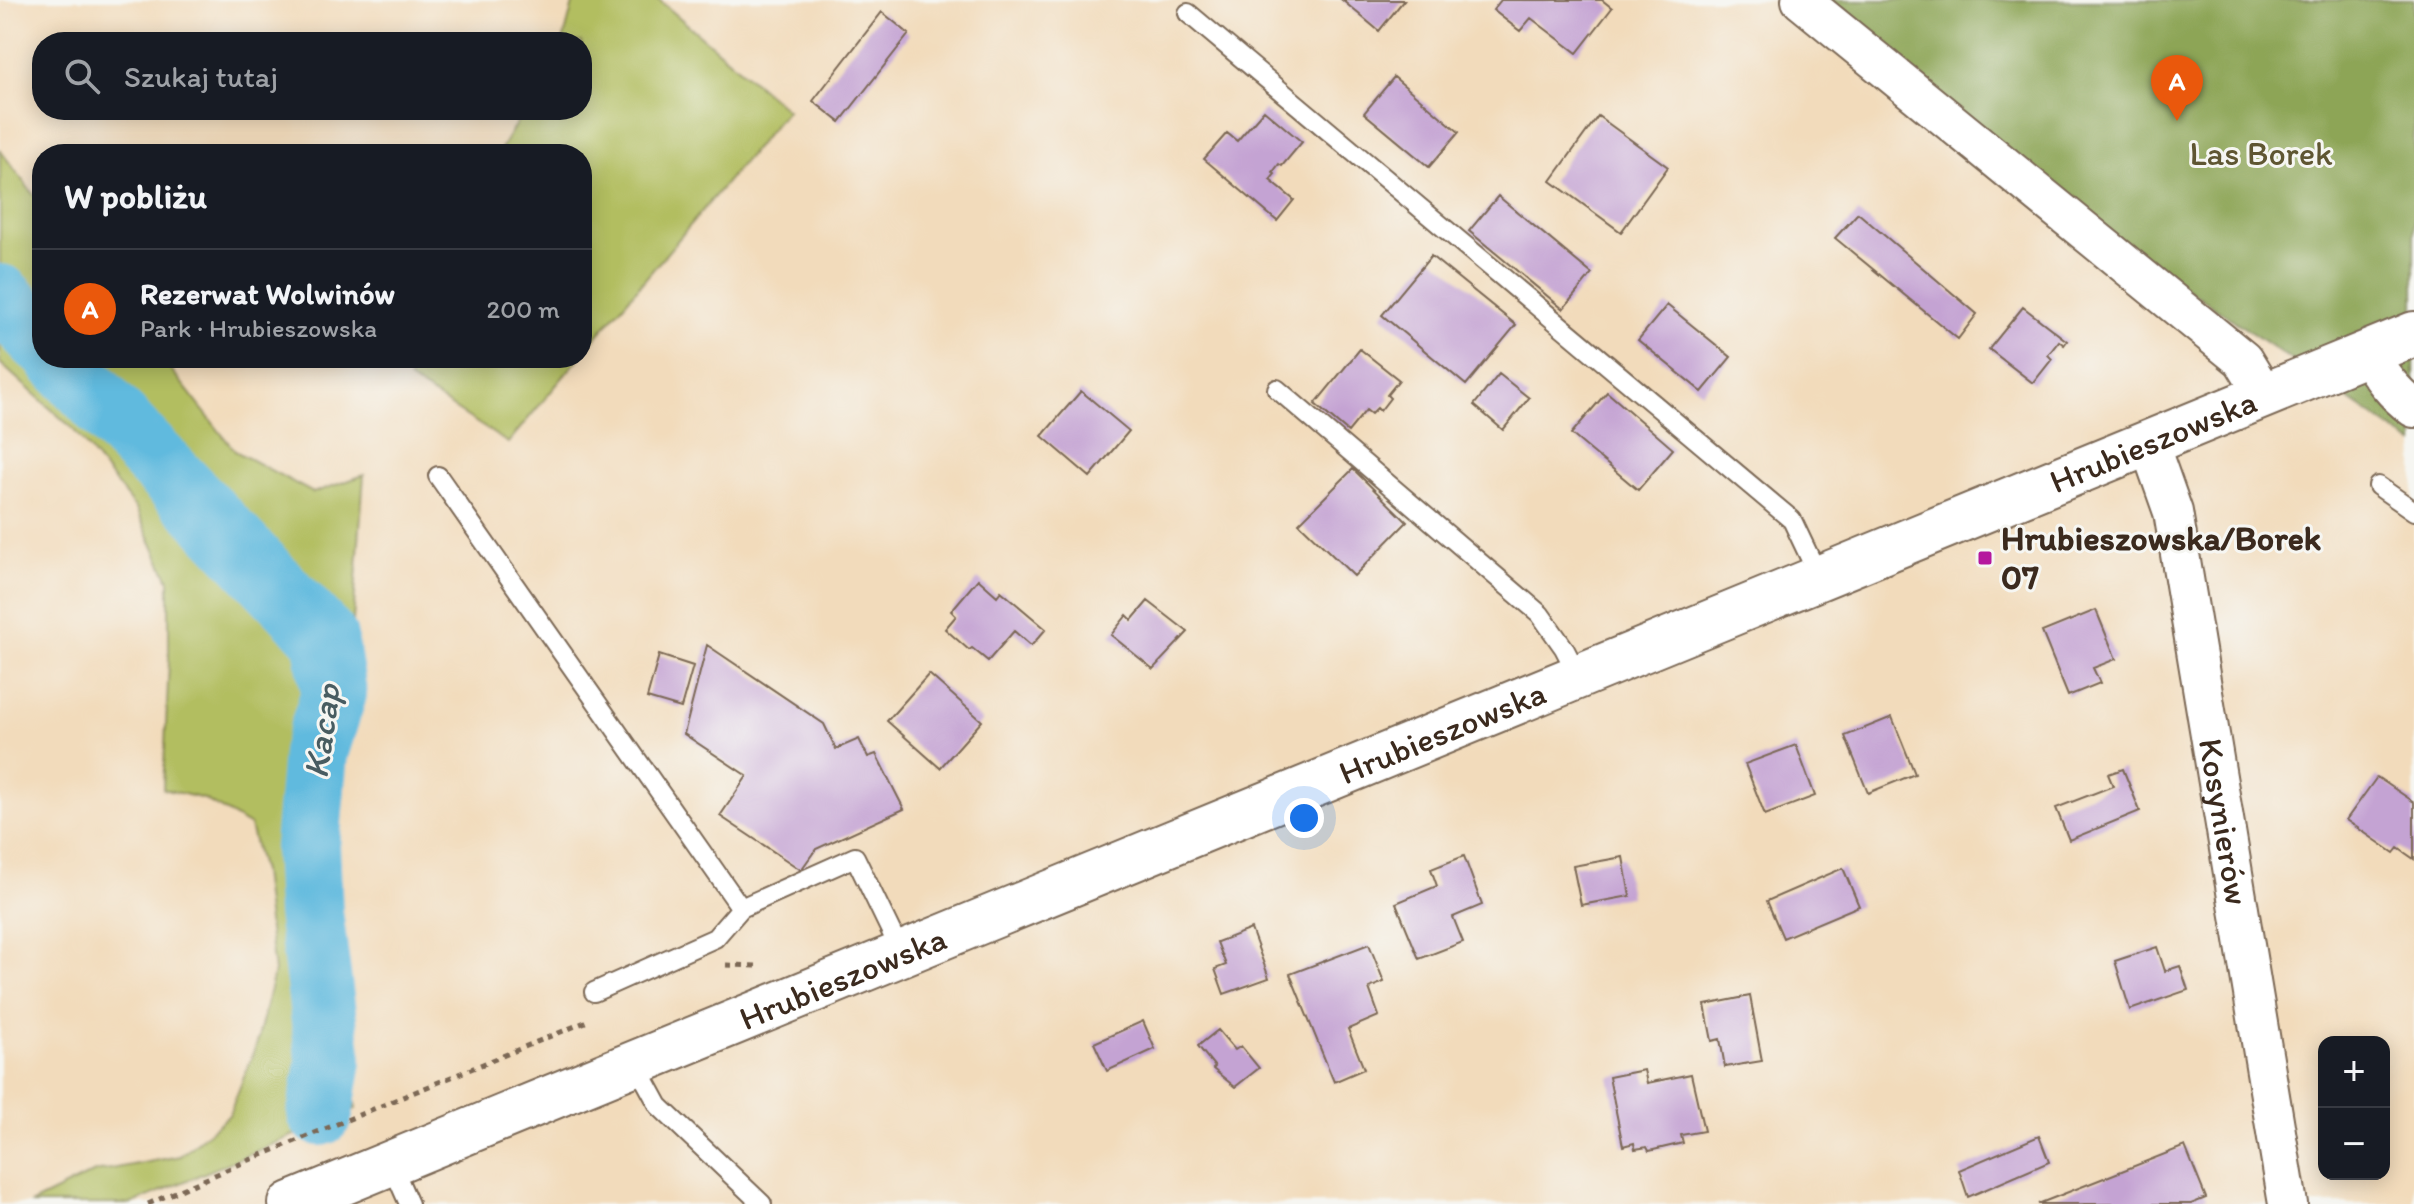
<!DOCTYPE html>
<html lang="pl">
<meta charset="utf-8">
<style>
:root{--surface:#171b24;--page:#20242c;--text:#f1f3f6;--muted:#9ea1a6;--line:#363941;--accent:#ea580c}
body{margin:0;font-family:Itim,sans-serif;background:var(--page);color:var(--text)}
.controls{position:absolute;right:24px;bottom:24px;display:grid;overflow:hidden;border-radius:16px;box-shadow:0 4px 20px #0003}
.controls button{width:72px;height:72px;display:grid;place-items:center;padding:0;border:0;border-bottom:2px solid var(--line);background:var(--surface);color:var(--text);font:40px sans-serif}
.you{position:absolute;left:1304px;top:818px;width:28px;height:28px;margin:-20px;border:6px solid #fff;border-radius:50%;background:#1a73e8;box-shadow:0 0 0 12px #1a73e833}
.badge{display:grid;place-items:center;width:52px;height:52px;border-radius:50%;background:var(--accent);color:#fff;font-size:26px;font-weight:700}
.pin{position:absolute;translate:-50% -66px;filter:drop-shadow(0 2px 4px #0008)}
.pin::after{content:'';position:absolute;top:42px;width:28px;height:24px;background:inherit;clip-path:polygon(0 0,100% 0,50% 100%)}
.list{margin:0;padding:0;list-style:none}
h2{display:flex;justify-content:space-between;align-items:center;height:104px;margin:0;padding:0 32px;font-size:34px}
h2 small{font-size:26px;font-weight:400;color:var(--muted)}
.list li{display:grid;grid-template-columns:52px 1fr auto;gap:24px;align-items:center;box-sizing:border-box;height:120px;padding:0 32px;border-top:2px solid var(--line)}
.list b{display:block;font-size:30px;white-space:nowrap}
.list p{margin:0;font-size:26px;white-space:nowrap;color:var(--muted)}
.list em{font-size:26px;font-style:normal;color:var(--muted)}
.icon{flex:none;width:44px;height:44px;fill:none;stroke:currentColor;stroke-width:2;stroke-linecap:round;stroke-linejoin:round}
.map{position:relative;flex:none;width:2414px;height:1204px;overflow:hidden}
.search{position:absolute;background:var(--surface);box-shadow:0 4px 20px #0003;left:32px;top:32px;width:560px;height:88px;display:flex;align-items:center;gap:20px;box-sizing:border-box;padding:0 28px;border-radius:32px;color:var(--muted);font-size:30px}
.panel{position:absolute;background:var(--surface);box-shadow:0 4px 20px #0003;left:32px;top:144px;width:560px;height:224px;border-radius:32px}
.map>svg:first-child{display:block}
.green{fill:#b2be60;stroke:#76743f;stroke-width:2}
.forest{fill:#8da556;stroke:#64683a;stroke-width:2}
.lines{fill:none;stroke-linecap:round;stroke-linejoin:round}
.river{stroke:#60bade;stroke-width:66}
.building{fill:#c4a3d3}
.lane-casing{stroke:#7b6855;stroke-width:22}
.street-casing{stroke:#7b6855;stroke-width:42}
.secondary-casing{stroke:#7b6855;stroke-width:48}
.path{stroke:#7b6855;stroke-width:5;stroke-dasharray:6 6;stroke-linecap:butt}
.lane{stroke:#fff;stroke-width:18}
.street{stroke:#fff;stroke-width:38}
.secondary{stroke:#fff;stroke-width:44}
.poi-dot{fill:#b5179e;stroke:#f6f6f2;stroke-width:3}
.labels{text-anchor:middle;stroke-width:6;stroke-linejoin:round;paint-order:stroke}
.park-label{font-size:34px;fill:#5f5632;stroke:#f6f6f2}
.street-label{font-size:34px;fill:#3b2a1e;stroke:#f6f6f2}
.poi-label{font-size:34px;font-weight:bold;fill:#3b2a1e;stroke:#f6f6f2;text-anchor:start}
.water-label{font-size:36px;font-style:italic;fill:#485c61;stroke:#f6f6f2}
</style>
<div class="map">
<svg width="2414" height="1204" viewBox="0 0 2414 1204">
<rect width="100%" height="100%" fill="#f6f6f2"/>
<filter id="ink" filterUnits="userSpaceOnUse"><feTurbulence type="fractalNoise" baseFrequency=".0125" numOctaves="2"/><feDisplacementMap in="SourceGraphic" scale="16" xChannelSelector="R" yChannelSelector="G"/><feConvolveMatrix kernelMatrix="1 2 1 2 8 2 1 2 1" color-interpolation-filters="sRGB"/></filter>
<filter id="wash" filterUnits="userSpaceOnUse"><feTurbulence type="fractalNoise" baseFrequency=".006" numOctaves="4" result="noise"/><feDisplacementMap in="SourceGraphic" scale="32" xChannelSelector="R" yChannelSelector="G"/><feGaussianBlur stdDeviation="1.8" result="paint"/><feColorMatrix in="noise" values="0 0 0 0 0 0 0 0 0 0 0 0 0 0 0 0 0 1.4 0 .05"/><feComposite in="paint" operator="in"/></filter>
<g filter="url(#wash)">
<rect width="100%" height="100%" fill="#f2dbbb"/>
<path class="green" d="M574 0H659L787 110 582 354V154H498L524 110H582V42H563Z
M0 150 42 206V358H162L235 451 313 493 364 475 347 699 324 779 318 855 324 933 356 1109 131 1204H30L95 1172 180 1156 229 1115 257 1043 274 972 262 872 250 826 204 799 163 789 169 661V580L136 509 72 428 0 363Z
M416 358H579L508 443 409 379Z"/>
<path class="forest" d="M1817 0H2414V444L2103 231Z"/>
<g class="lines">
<path class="river" d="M0 297 42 341
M58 358 325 638 334 693 315 753 307 846 310 912 329 1060 320 1113"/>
</g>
<g id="blocks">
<path class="building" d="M1342 0H1404L1379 31Z
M1501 0H1602L1612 8 1577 53 1531 18 1520 31 1493 10Z
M882 12 909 34 840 122 813 101Z
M1394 77 1459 132 1429 167 1364 113Z
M1264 110 1302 142 1282 166 1279 164 1273 172 1275 174 1270 180 1294 200 1277 221 1204 159 1227 133 1237 141Z
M1598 116 1668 167 1621 232 1551 181Z
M1498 196 1592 274 1563 309 1469 231Z
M1858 213 1977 314 1958 339 1835 238Z
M1431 256 1516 325 1466 385 1382 315Z
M1667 305 1731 357 1702 392 1638 340Z
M2023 307 2067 341 2064 345 2059 341 2048 355 2052 359 2033 383 1989 349Z
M1360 349 1399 380 1387 395 1390 398 1380 411 1377 408 1371 414 1366 410 1348 432 1315 404Z
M1499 374 1529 398 1503 430 1474 405Z
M1081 391 1129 431 1090 477 1042 436Z
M1607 392 1673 449 1638 490 1571 434Z
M1353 469 1407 522 1354 576 1299 523Z
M978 579 997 596 1001 591 1046 629 1031 646 1014 631 988 661 972 648 969 650 945 629 956 616 951 611Z
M1148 601 1188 632 1153 669 1111 635 1127 615 1132 620Z
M2096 610 2116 659 2093 668 2100 683 2068 696 2042 632Z
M707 645 824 724 836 749 859 739 868 757 876 754 904 809 816 849 801 870 720 816 747 776 684 734Z
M659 655 693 666 681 708 647 698Z
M929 674 982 721 940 768 887 721Z
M1892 717 1915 774 1868 793 1845 736Z
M1796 745 1815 796 1765 815 1745 764Z
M2123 769 2140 811 2069 840 2056 808 2113 786 2108 774Z
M2377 777 2414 802V859L2398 848 2394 853 2346 820Z
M1464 856 1482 905 1453 917 1463 942 1419 959 1396 903 1437 886 1431 869Z
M1623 857 1630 896 1581 905 1573 866Z
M1843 868 1859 906 1783 938 1767 901Z
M1251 929 1269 978 1224 994 1215 969 1226 965 1217 942Z
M1369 944 1384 982 1369 988 1379 1016 1348 1029 1364 1069 1334 1082 1290 974Z
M2157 947 2165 971 2180 966 2188 990 2130 1010 2115 961Z
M1750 996 1762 1061 1725 1067 1720 1039 1712 1041 1705 1005Z
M1143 1021 1155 1049 1107 1071 1094 1043Z
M1218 1030 1235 1050 1241 1046 1259 1068 1235 1087 1213 1069 1215 1067 1198 1046Z
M1644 1070 1647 1083 1691 1074 1704 1131 1681 1135 1683 1143 1649 1151 1647 1147 1635 1149 1634 1143 1623 1146 1609 1077Z
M2039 1136 2049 1162 1968 1197 1959 1170Z
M2185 1146 2206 1198 2191 1204H2038Z"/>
</g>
</g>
<g filter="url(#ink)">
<use href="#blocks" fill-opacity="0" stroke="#7b6855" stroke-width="2"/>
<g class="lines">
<defs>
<path id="lane" d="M1188 13 1792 520 1820 579
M1277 389 1540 614 1564 648 1579 677
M438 476 741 908 855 857 902 954
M2378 486 2414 511
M594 992 715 938 741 908
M635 1062 659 1106 762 1204
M391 1163 409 1204"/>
<g id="street">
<path d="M1801 0 2243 360 2265 396"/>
<path d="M2367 353C2380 374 2394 394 2414 408"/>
<path id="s1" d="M2149 444 2173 512 2288 1204"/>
</g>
<g id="secondary">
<path id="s2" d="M291 1204 2414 334"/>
</g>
</defs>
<use href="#lane" class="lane-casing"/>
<use href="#street" class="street-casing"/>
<use href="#secondary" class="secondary-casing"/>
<path class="path" d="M726 965 760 966
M148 1204 247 1161 590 1020"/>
<use href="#lane" class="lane"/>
<use href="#street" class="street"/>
<use href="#secondary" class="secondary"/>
</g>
</g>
<rect class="poi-dot" x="1977" y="550" width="16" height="16" rx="4"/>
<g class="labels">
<g class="park-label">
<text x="2261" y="165">Las Borek</text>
</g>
<g class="street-label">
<text dy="12" stroke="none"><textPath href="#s2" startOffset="2012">Hrubieszowska</textPath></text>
<text dy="12" stroke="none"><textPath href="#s2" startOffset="1244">Hrubieszowska</textPath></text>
<text dy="12" stroke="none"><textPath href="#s1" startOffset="386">Kosynierów</textPath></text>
<text dy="12" stroke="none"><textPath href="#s2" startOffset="596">Hrubieszowska</textPath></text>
</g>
<g class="poi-label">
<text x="2001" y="550">Hrubieszowska/Borek<tspan x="2001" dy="39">07</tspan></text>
</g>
<g class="water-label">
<text transform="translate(321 731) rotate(-82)" y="13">Kacap</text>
</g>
</g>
</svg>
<div class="controls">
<button>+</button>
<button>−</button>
</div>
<div class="you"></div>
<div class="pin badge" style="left:2177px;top:121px">A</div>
<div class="search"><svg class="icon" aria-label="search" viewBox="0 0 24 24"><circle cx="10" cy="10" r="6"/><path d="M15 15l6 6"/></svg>Szukaj tutaj</div>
<section class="panel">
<h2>W pobliżu<small></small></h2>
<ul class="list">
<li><span class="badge">A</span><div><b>Rezerwat Wolwinów</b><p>Park · Hrubieszowska</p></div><em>200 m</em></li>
</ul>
</section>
</div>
